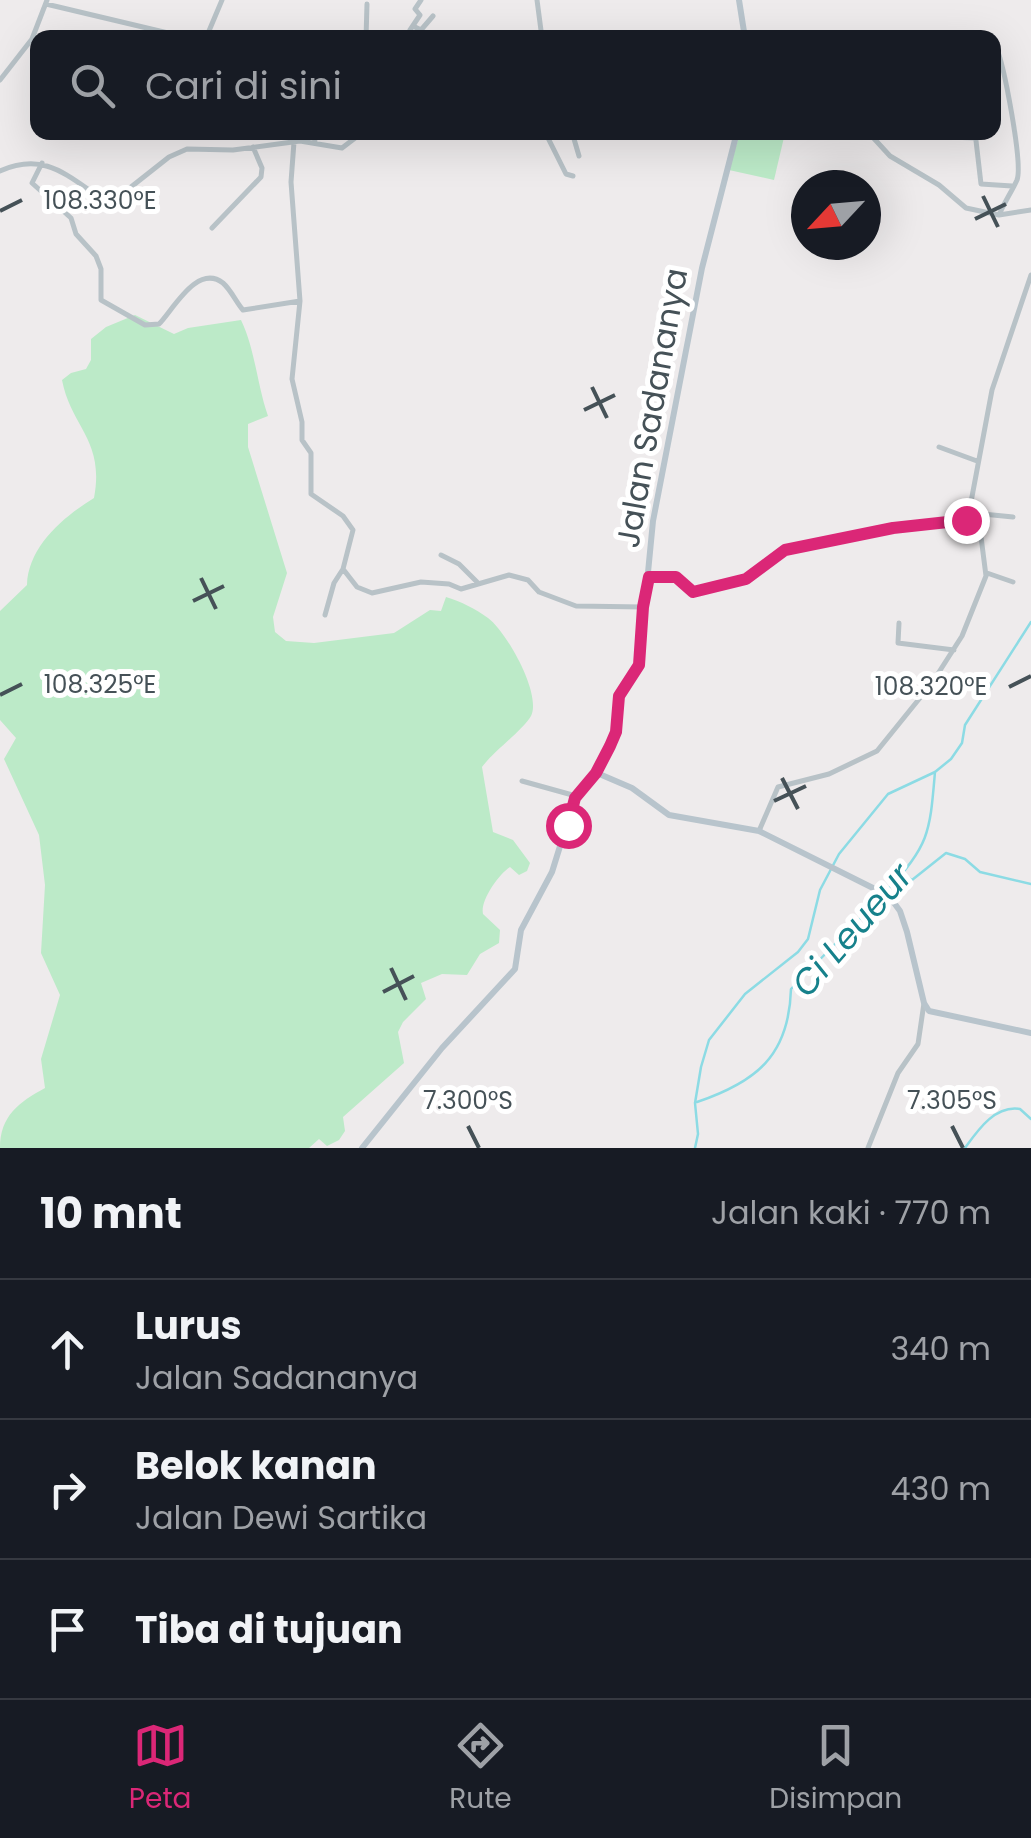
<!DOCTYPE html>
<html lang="id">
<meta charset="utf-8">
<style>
:root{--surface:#171b24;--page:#20242c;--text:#f1f3f6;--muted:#9ea1a6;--line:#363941;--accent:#db2777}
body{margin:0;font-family:Poppins,sans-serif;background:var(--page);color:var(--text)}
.compass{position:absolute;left:791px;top:170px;width:90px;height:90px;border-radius:50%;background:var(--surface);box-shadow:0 10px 40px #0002;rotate:244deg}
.stop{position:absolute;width:30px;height:30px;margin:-22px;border:8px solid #db2777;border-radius:50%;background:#fff}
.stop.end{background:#db2777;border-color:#fff;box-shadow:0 2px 10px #0008}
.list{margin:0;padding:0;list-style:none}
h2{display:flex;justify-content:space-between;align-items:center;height:130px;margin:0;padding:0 40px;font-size:42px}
h2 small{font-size:32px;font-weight:400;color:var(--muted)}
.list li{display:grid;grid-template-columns:65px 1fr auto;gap:30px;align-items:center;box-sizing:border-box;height:140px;padding:0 40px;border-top:2px solid var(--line)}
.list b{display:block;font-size:38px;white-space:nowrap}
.list p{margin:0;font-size:32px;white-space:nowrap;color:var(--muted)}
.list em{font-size:32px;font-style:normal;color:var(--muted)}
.icon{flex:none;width:55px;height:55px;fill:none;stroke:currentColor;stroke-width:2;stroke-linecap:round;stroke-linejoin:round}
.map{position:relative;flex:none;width:1031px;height:1148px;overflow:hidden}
.search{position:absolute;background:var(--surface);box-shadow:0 10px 40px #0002;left:30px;right:30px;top:30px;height:110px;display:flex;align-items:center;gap:25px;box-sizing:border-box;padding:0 35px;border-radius:20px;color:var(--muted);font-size:38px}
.sheet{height:550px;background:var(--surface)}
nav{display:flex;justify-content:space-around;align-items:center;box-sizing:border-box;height:140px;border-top:2px solid var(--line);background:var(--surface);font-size:28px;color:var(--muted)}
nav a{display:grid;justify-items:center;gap:5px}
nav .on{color:var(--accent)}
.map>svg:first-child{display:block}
.green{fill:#bceac8}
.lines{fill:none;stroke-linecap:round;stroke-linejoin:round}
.stream{stroke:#8cdbe4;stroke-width:2.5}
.street{stroke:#b8c2c7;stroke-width:5}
.secondary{stroke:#b8c4cc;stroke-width:6}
.route{stroke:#db2777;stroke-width:12}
.ticks{fill:none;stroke:#455157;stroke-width:4}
.labels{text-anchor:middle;stroke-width:10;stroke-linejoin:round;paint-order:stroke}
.street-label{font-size:32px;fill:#455157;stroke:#fff}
.water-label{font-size:35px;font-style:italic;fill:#16818b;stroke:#fff}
.ticks-label{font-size:25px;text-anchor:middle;fill:#455157;stroke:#fff;stroke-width:10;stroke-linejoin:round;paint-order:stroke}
</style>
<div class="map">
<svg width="1031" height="1148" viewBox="0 0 1031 1148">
<rect width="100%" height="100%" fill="#eeebec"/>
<path class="green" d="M740 133H785L774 180 729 170Z
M135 315 174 334 188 328 241 320C255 349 257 384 268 416L248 424V447L287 573 273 617 275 632 286 641 314 643 394 633 430 610 441 611 446 597C460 601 476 609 488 618 506 631 542 694 531 716 524 729 494 751 482 767L493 832 513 840 530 863 527 871 519 875 510 867C498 875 480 901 483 914L500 930 499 943 480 954 467 975 442 974 421 983 426 999 403 1022 398 1032 404 1063 343 1117 345 1131 339 1140 327 1146 319 1139 309 1148H0C0 1116 19 1102 45 1088L41 1059 60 995 41 953 45 885 39 835 4 759 16 738 0 720V611L27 585C28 547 63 517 94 498 105 440 71 427 62 380L71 373 86 369 91 360V339L106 327Z"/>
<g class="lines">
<path class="stream" d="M904 875 912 880 946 853 965 859 980 872 1031 884
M887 890C930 846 930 830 935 772
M697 1102C756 1082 789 1056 791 989L882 896
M695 1148 698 1134 695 1103 701 1067 709 1040 745 994 798 952 808 939 820 890 839 854 888 794 935 772 951 759 962 743 965 725 1031 622
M965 1148C978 1130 995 1105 1020 1109L1031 1119"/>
<path class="street" d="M537 0 542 38
M46 4 189 38
M413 26 421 30 433 16
M410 30 420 15 415 9 421 0
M206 38 222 0
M366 38 367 4
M996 47C1004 64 1023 164 1017 180 1012 191 1004 203 999 215
M0 80 32 39 47 0
M314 132 315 143
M452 132 459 137 509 132
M545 132 566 174 573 176
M572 132 579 156
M868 132 890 156 939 185 966 208 999 215 1031 210
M975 132 981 184 1012 186
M948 137 976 138
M294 142 291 182 300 301 292 379 302 422V440L311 453V494L343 516 353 530 343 569 357 587 372 593 421 582 449 584 461 589 509 575 528 580 539 592 576 606 643 607
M42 163 32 183 71 218 76 234 96 256 101 269V300L145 325 159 324C173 310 197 263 223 283 231 290 236 302 243 310L300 301
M0 171C45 151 67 176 104 200L112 202 169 157 187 149 233 150 300 141 342 148 363 132
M212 228 261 177 262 168 253 147
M939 447 977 461
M978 518 983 514 1013 517
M441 555 459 564 477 582
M987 573 1013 582
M649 577H676L693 592 746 579 785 550 893 528 968 518 992 390 1031 275
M325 615 334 583 343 569
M899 623 898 643 954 650
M522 781 576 796
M759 831 778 787 829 774 877 751 932 683 962 636 986 576 979 521 970 516
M868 1148 898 1073 918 1044 924 1003"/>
<path class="secondary" d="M739 0 745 38
M597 773 632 788 669 815 759 831 889 896 900 911 907 932 924 1003 929 1011 1031 1033
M362 1148 442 1048 515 969 521 930 552 872 575 798 597 773 614 737 619 696 639 665 653 521 702 268 737 132"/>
</g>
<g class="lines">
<path class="route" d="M568 825 575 798 596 773 610 746 616 732 619 696 639 665 643 607 649 577H676L693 592 746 579 785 550 893 528 966 520"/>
</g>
<path class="ticks" d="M983 196 998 227M0 211 22 200M975 219 1006 204M592 387 607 418M584 410 615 395M201 578 216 609M193 601 224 586M1009 687 1031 676M0 695 22 684M782 778 798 809M774 801 806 786M391 968 406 1000M383 992 414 976M468 1126 479 1148M952 1126 963 1148"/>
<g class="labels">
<g class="street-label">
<text transform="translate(652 408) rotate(-80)" y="11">Jalan Sadananya</text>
</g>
<g class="water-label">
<text transform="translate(852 930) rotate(-49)" y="12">Ci Leueur</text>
</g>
</g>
<g class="ticks-label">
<text x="100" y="209">108.330°E</text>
<text x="100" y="693">108.325°E</text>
<text x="931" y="695">108.320°E</text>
<text x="468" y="1109">7.300°S</text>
<text x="952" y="1109">7.305°S</text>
</g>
</svg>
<svg class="compass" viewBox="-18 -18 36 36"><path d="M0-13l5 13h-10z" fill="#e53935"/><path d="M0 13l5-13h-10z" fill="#9ea1a6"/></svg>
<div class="stop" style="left:568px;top:825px"></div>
<div class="stop end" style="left:966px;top:520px"></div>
<div class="search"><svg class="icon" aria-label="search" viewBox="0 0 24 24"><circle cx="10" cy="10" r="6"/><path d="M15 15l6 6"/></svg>Cari di sini</div>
</div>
<section class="sheet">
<h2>10 mnt<small>Jalan kaki · 770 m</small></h2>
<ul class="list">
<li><svg class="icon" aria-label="ahead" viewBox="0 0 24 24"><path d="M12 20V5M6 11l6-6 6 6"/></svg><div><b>Lurus</b><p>Jalan Sadananya</p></div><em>340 m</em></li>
<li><svg class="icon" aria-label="right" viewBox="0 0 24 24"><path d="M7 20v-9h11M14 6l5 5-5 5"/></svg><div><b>Belok kanan</b><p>Jalan Dewi Sartika</p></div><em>430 m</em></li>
<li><svg class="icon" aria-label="arrive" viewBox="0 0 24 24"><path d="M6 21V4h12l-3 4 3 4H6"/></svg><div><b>Tiba di tujuan</b></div></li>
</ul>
</section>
<nav>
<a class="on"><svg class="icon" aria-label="map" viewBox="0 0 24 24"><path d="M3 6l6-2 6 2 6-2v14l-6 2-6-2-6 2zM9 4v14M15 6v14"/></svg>Peta</a>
<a><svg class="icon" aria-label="directions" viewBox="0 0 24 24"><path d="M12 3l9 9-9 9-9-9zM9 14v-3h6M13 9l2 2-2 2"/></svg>Rute</a>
<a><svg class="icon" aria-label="saved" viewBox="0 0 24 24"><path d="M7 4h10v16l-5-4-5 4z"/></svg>Disimpan</a>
</nav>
